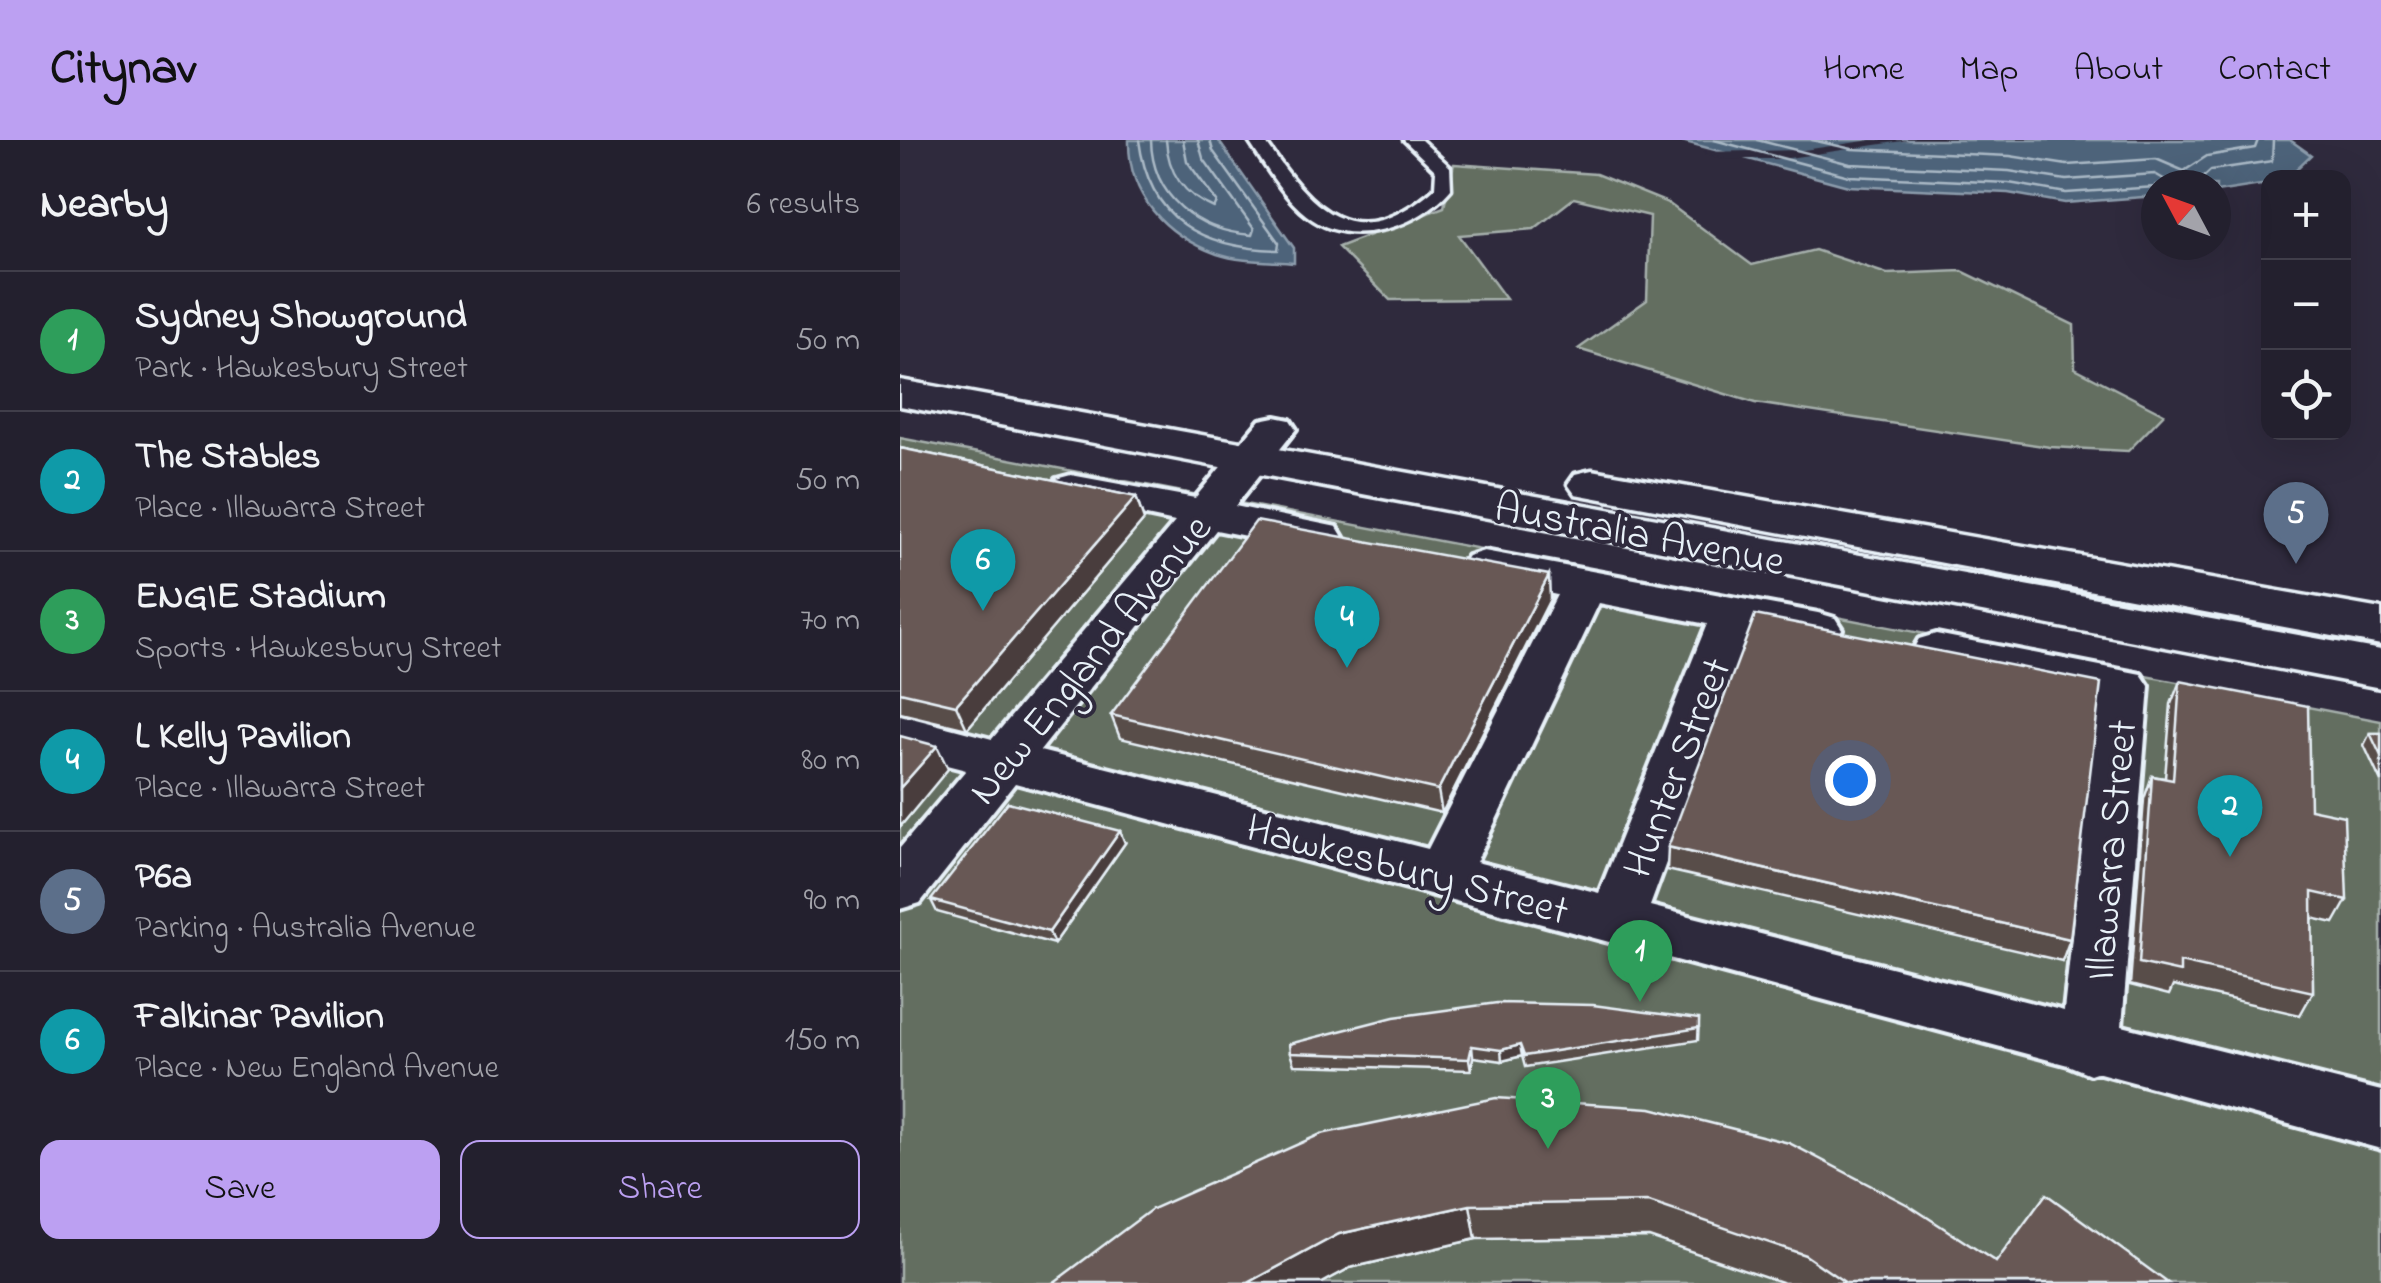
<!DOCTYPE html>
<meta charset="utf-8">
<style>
:root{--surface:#23202e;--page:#2b2836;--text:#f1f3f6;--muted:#a3a3aa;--line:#403e4a;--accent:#bca0f2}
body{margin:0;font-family:"Indie Flower",sans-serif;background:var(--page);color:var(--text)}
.controls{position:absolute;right:30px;top:30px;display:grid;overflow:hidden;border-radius:20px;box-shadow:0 10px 40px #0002}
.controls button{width:90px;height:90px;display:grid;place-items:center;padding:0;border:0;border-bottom:2px solid var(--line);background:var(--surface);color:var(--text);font:50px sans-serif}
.compass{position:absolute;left:1241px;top:30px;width:90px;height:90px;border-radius:50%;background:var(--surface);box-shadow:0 10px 40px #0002;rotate:311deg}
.you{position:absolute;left:950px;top:640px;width:35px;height:35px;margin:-25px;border:8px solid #fff;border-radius:50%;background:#1a73e8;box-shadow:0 0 0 15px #1a73e833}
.badge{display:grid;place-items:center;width:65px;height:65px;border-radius:50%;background:var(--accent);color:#fff;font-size:32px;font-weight:700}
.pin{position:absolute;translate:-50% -82px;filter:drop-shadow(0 2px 5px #0008)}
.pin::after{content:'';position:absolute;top:52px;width:35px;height:30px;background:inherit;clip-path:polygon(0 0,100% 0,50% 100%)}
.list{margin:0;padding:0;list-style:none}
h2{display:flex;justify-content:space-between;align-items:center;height:130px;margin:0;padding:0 40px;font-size:42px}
h2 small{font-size:32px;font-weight:400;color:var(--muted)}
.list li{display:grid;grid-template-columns:65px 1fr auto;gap:30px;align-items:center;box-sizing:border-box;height:140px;padding:0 40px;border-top:2px solid var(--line)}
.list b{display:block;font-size:38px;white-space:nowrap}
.list p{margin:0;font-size:32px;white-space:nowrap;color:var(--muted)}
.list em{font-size:32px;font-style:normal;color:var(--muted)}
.actions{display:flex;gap:20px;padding:30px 40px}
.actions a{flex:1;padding:22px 0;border:2px solid var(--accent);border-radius:20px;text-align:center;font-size:35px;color:var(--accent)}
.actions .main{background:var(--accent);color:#111}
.icon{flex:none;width:55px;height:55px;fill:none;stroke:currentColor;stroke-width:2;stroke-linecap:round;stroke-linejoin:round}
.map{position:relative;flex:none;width:1481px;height:1143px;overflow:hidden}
header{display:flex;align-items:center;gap:60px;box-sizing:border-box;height:140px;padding:0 50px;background:var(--accent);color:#111}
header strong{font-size:48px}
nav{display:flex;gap:55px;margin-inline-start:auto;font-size:35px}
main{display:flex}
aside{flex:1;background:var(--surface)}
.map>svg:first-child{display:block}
.green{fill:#646e61;stroke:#a6b0ac;stroke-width:2.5}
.water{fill:#4e647a;stroke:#8c9cac;stroke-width:2.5}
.pier{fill:#2f2a3d}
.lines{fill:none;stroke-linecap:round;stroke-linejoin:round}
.shore{stroke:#aab9c6;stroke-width:2.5}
.lane-casing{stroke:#e8f1f8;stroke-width:7}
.street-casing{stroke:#e8f1f8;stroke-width:8}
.secondary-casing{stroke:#e8f1f8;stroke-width:7}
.lane{fill:#2f2a3d;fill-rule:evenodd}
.street{fill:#2f2a3d;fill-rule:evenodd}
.secondary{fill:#2f2a3d;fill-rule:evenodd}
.wall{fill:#594d49;stroke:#e8f1f8;stroke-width:2.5}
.shaded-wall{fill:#483e3c;stroke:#e8f1f8;stroke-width:2.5}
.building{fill:#675955;stroke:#e8f1f8;stroke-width:2.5}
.labels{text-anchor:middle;stroke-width:8;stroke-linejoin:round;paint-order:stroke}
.street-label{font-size:42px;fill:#e8f1f8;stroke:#2f2a3d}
</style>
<header>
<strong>Citynav</strong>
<nav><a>Home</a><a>Map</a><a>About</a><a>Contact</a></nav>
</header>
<main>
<aside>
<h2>Nearby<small>6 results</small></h2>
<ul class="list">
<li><span class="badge" style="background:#2e9e5b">1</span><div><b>Sydney Showground</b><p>Park · Hawkesbury Street</p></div><em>50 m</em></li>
<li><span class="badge" style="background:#0f9aa8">2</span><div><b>The Stables</b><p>Place · Illawarra Street</p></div><em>50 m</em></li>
<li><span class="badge" style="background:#2e9e5b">3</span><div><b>ENGIE Stadium</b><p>Sports · Hawkesbury Street</p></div><em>70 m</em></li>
<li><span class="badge" style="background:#0f9aa8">4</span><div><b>L Kelly Pavilion</b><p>Place · Illawarra Street</p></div><em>80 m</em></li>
<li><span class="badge" style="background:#5c6f8a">5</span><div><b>P6a</b><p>Parking · Australia Avenue</p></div><em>90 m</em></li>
<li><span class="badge" style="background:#0f9aa8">6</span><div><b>Falkinar Pavilion</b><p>Place · New England Avenue</p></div><em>150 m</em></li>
</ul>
<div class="actions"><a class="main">Save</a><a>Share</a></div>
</aside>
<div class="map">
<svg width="1481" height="1143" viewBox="0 0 1481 1143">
<rect width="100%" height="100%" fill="#2f2a3d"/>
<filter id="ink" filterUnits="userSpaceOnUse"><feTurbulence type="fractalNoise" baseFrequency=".01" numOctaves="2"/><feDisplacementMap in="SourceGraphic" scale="20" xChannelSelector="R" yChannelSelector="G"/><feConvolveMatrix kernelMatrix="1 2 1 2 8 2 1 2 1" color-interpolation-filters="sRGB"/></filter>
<g filter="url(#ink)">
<path class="green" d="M554 24 696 34 768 63 852 125 915 110 987 134 1062 131 1174 185 1175 228 1264 274 1228 311 1150 307 855 263 678 209 747 160 750 76 674 58 634 89 559 95 606 159 490 160 438 107 544 67Z
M0 298 1481 581V1143H0Z"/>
<path class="water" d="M229 0H318L394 108V123C370 121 340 122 317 114 265 95 228 56 229 0Z
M778 0H1390L1411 15 1388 37 1368 38V44L1316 52V45H1256V56L1165 63 1108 53 948 46Z"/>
<path class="pier" d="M971 0H1009L882 19H825L802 12 904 10Z"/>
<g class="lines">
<path class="shore" d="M239 0C249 80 302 108 378 110L379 103 313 11 310 0
M251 0C252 57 297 91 352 95L354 89 303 18 298 0
M266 0C268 33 283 55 314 68L317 62 287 21 283 0
M814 0 949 36 1109 43 1166 53 1256 47
M857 0 950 24 1109 31 1166 40 1255 34 1274 45
M912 0 952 9 1110 16 1167 25 1256 19 1284 31 1307 16 1355 8 1358 0
M1295 45 1311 30 1372 21 1373 0"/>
<defs>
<path id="lane" d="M348 0H364C413 71 454 118 535 48L536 31 504 0H521L550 27 551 49C535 68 510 83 485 89 411 107 384 54 348 0Z"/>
<path id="street" d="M375 277 390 280 396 289 335 366 437 387 443 397 437 407 421 411 316 390 140 611 528 709 657 455 568 436 561 426 568 416 584 411 918 473 935 478 942 489 935 500 918 505 851 492 750 766 1164 871 1198 558 1036 528 1019 523 1012 511 1019 499 1036 494 1241 534 1249 546 1222 886 1481 951V1009L1196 932 1190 934 1168 925 115 643 20 763 0 769V708L66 630 0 613V575L92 599 275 382 156 357 150 348 156 339 171 335 295 358 360 280ZM699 463 807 484 699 753 576 722Z"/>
<path id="secondary" d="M0 240 1481 510V548L0 266Z
M692 330 1481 469V505L675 354 668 344 675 334Z"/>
</defs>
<use href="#lane" class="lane-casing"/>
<use href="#street" class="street-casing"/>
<use href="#secondary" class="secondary-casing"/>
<use href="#lane" class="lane"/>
<use href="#street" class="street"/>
<use href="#secondary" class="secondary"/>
</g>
<path class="wall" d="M0 308 236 357 244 380 67 589 0 573Z
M650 459 542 673 220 598 211 575Z
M1280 541 1410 669 1447 760 1434 783 1412 778 1413 852 1400 875 1273 846 1269 855 1230 845 1244 659 1252 636 1265 638 1271 564Z
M1470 593H1481V642L1464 605Z
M225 703 154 804 37 772 31 760Z
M768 707 1170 799 1162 821 767 730Z
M799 879 798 900 625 927 622 916 602 921 573 917 571 930 394 925 390 913Z
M421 994 1096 1122 1268 1143H884L749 1097 576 1099 450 1128 422 1143H153Z"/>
<path class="shaded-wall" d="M236 357 244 380 67 589 56 565Z
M649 435 650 459 542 673 538 650Z
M37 606 48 629 0 687V648Z
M220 691 225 703 154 804 149 792Z
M620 905 622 916 602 921 601 910Z
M572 906 573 917 571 930 569 919Z
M570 1065 576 1099 450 1128 422 1143H348L439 1094Z"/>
<path class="building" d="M0 308 236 357 56 565 0 552Z
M356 381 649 435 538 650 211 575Z
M855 475 1201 543 1170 799 768 707Z
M1280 541 1408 566 1410 669 1444 676 1447 760 1412 752 1413 852 1280 822V832L1239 823 1252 636 1273 640Z
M1470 593H1481V616Z
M0 596 37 606 0 648Z
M108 662 220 691 149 792 31 760Z
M597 863 693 865 799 879V888L624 916 620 905 601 910 572 906 569 919 390 913 389 904 494 877Z
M596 958 751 968 889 1003 1010 1066 1096 1122 1146 1054 1268 1143H946L905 1115 749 1062 570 1065 439 1094 348 1143H153L252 1069 421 994Z"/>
</g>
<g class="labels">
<g class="street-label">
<text transform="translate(740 392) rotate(11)" y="15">Australia Avenue</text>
<text transform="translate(188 518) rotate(-51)" y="15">New England Avenue</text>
<text transform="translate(775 627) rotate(-69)" y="15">Hunter Street</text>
<text transform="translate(1209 710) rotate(-85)" y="15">Illawarra Street</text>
<text transform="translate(508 727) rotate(15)" y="15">Hawkesbury Street</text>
</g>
</g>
</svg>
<div class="controls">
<button>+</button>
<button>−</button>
<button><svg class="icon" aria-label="locate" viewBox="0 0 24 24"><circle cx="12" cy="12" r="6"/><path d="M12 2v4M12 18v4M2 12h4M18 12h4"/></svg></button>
</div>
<svg class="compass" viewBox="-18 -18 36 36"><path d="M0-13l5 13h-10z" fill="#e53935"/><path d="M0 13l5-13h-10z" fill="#a3a3aa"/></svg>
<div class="you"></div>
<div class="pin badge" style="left:740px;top:862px;background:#2e9e5b">1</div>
<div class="pin badge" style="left:1330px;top:717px;background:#0f9aa8">2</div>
<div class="pin badge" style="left:648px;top:1009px;background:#2e9e5b">3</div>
<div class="pin badge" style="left:447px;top:528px;background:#0f9aa8">4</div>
<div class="pin badge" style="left:1396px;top:424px;background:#5c6f8a">5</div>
<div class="pin badge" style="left:83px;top:471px;background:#0f9aa8">6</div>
</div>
</main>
